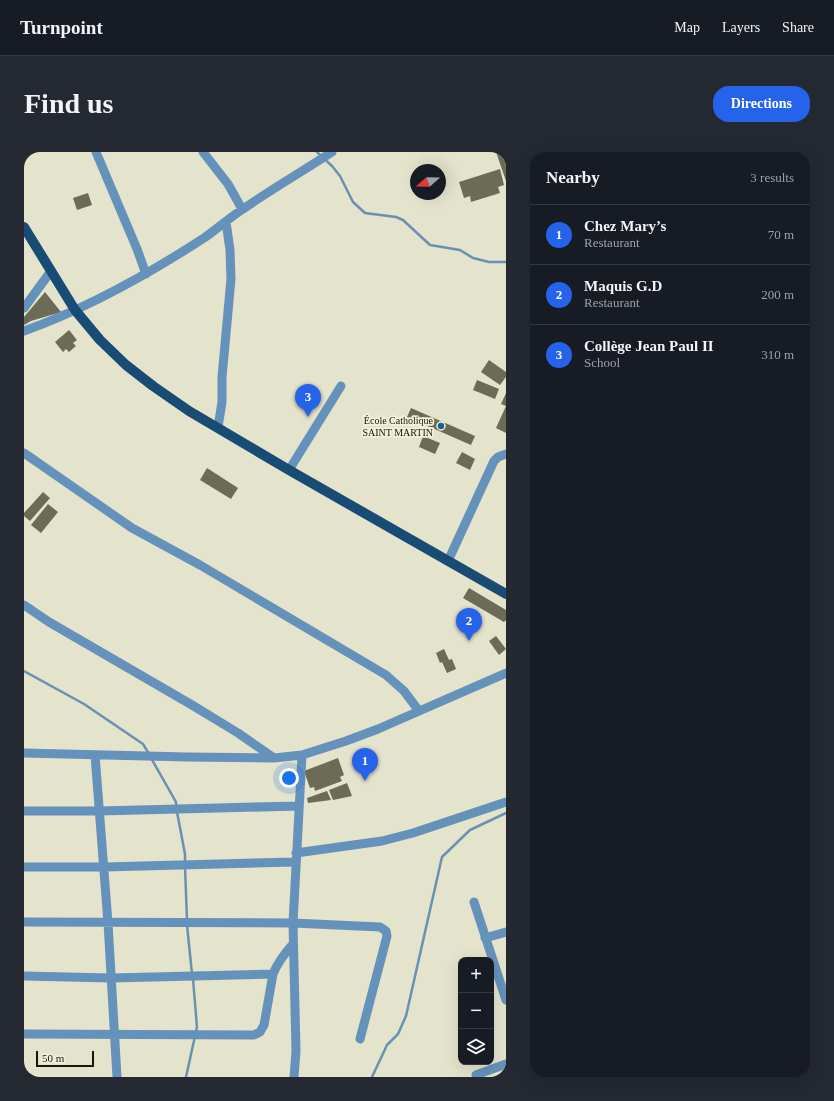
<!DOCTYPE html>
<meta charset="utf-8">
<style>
:root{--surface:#171b24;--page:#242831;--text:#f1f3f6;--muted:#9ea1a6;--line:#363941;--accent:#2563eb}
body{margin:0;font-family:"Times New Roman",serif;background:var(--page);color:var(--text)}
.controls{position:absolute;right:12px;bottom:12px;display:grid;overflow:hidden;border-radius:8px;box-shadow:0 4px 16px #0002}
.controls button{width:36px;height:36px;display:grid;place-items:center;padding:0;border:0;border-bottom:1px solid var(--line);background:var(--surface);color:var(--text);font:20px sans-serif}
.compass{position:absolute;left:386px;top:12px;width:36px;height:36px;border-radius:50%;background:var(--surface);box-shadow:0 4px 16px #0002;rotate:250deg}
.scale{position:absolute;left:12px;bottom:10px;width:58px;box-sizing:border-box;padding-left:4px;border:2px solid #18170f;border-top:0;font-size:11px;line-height:14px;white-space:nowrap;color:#18170f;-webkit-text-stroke:3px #f1f1d9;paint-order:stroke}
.you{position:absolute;left:265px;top:626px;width:14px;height:14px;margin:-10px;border:3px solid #fff;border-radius:50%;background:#1a73e8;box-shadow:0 0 0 6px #1a73e833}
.badge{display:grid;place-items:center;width:26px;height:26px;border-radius:50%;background:var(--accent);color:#fff;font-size:13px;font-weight:700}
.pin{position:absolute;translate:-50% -33px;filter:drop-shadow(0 1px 2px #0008)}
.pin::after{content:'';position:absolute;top:21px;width:14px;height:12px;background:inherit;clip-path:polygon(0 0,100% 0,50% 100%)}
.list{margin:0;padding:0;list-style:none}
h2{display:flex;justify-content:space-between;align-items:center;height:52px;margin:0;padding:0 16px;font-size:17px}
h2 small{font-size:13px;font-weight:400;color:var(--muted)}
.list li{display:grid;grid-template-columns:26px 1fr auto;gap:12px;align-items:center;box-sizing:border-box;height:60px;padding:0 16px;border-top:1px solid var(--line)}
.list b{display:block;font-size:15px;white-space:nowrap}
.list p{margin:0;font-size:13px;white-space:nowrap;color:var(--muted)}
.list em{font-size:13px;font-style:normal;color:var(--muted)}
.icon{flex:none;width:22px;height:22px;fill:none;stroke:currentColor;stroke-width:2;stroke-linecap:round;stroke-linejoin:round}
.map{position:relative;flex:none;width:482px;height:925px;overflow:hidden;border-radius:16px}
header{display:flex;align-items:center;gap:24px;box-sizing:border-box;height:56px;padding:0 20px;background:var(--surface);border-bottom:1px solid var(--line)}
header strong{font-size:19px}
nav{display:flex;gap:22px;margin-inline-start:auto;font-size:14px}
.intro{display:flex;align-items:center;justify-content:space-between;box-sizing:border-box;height:96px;padding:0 24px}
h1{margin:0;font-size:28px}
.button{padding:10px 18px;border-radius:16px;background:var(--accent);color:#fff;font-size:14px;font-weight:700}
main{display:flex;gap:24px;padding:0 24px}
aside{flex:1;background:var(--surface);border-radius:16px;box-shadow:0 4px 16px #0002}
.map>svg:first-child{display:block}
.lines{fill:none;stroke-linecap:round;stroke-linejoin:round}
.stream{stroke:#6b91b1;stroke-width:2.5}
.building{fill:#6c6b56}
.minor{stroke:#6592ba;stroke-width:9}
.major{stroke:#184c75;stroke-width:10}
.poi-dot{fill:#1c6095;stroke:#f1f1d9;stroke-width:1.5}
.labels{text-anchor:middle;stroke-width:3.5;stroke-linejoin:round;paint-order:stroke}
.poi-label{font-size:10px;fill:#18170f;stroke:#f1f1d9;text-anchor:end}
</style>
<header>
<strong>Turnpoint</strong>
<nav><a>Map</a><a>Layers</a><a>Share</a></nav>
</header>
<div class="intro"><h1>Find us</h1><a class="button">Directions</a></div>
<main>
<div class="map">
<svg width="482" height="925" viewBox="0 0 482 925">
<rect width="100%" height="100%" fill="#e4e3cc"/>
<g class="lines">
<path class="stream" d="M293 0 308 14 316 24 329 50 341 61 372 65 379 68 406 93 436 98 449 106 465 110H482
M0 519 60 552 119 592 125 602
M127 606 152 650V655
M153 660 161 702V710
M161 715 163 768
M163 773 168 822
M162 925 173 875 169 827
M348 925 363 893 374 882 382 864 418 705 446 678 482 661"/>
</g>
<path class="building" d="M472 0H482V29Z
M476 17 480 33 474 35 476 41 447 50 446 44 440 46 435 30Z
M64 41 68 53 53 58 49 46Z
M21 140 37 160 7 169 0 173V165Z
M45 178 53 188 49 191 52 194 45 200 42 197 39 200 31 190Z
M465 208 482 220V225L476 233 457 220Z
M453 228 475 237 471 247 449 238Z
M482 241V281L472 276 482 254 477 252Z
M387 256 451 284 447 293 383 265Z
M399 284 416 291 411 302 395 295Z
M438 300 451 307 446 318 432 311Z
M183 316 214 336 207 347 176 328Z
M19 340 26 346 6 369 0 364V361Z
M24 352 34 360 17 381 7 373Z
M445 436 482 458V468L480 470 439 446Z
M472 484 482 497 475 503 465 489Z
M420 497 425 508 428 507 432 517 423 521 418 510 416 511 412 501Z
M314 606 320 623 316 625 318 629 291 639 290 635 286 636 280 619Z
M323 631 328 644 309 648 305 638Z
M303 639 307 648 284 651 283 646Z"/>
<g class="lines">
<path class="minor" d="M72 0 113 97 122 122
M179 0 204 32 218 57
M0 156 27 119
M0 179C64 156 123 123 180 86 193 77 205 66 219 57 248 37 279 19 308 0
M194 275 198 250V225L207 127 206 98 202 70
M0 301 108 376 176 413 362 523 380 539 395 559
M265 318 317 234
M424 409 470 309 474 305 482 302
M0 453 25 470 168 553 214 581 250 606
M0 601 163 605 250 606 278 603 322 589 354 577 482 521
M71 603 84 771 93 925
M0 659H75L275 654
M272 701 358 689 389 681 482 650
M0 715H80L271 710
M450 750 482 848
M0 770 269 771 356 775 362 779 363 784 336 887
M461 786 482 780
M0 824 87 826 249 822C254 810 260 802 269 792
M0 882 230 883 236 880 240 873 249 822
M452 923 482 912
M270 925 272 899 269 771 278 603"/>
<path class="major" d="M0 75 51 158 76 188 102 213 129 234 165 259 265 318 482 442"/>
</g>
<circle class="poi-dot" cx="417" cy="274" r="4"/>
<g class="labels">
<g class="poi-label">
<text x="409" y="272">École Catholique<tspan x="409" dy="12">SAINT MARTIN</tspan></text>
</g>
</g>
</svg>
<div class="controls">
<button>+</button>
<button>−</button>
<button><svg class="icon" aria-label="layers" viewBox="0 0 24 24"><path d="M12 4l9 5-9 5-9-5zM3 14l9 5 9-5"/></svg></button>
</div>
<svg class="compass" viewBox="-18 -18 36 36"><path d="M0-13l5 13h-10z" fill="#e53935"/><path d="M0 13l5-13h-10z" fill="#9ea1a6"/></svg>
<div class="scale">50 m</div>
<div class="you"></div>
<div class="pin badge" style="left:341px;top:629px">1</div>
<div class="pin badge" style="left:445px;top:489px">2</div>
<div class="pin badge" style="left:284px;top:265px">3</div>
</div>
<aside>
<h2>Nearby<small>3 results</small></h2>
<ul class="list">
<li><span class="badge">1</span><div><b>Chez Mary’s</b><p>Restaurant</p></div><em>70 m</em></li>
<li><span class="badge">2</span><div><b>Maquis G.D</b><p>Restaurant</p></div><em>200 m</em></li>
<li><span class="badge">3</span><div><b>Collège Jean Paul II</b><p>School</p></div><em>310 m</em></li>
</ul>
</aside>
</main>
